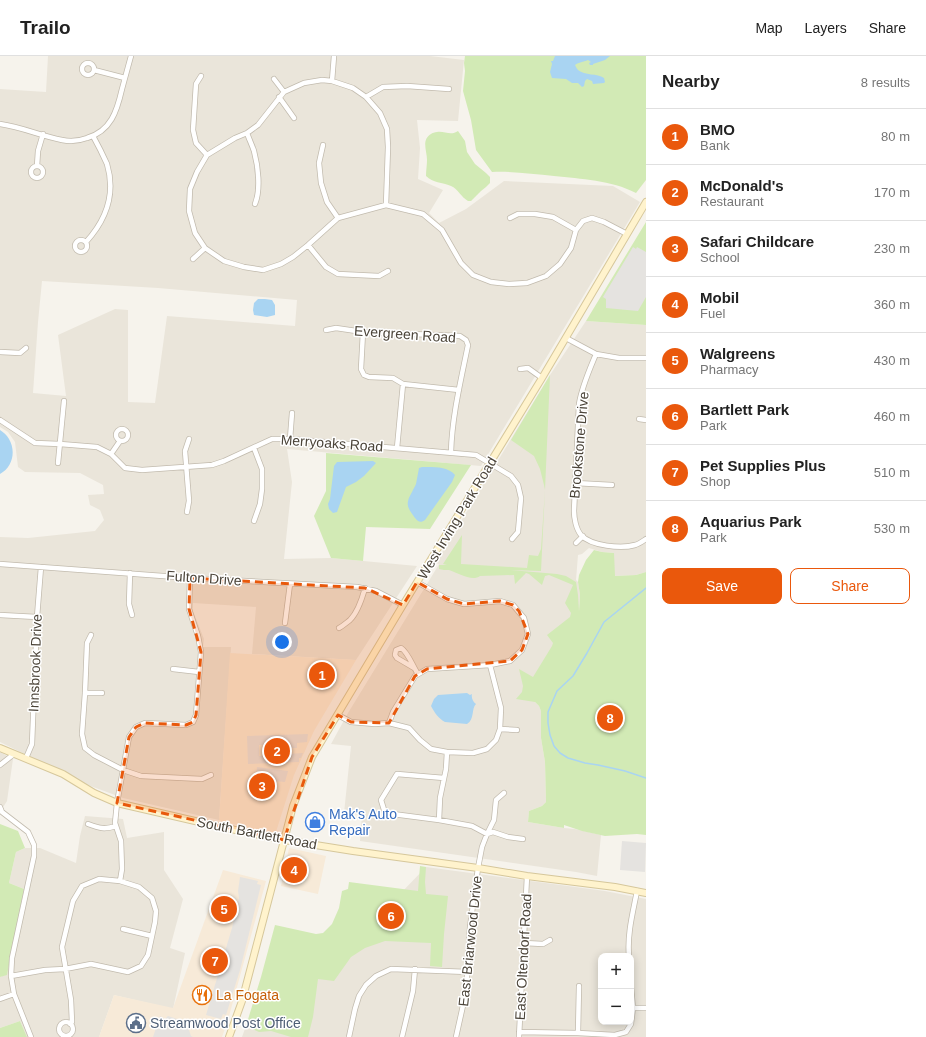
<!DOCTYPE html>
<meta charset="utf-8">
<style>
:root{--surface:#fff;--page:#f6f6f6;--text:#222;--muted:#767676;--line:#e0e0e0;--accent:#ea580c}
body{margin:0;font-family:Helvetica,sans-serif;background:var(--page);color:var(--text)}
.controls{position:absolute;right:12px;bottom:12px;display:grid;overflow:hidden;border-radius:8px;box-shadow:0 2px 10px #0003}
.controls button{width:36px;height:36px;display:grid;place-items:center;padding:0;border:0;border-bottom:1px solid var(--line);background:var(--surface);color:var(--text);font:20px sans-serif}
.you{position:absolute;left:282px;top:586px;width:14px;height:14px;margin:-10px;border:3px solid #fff;border-radius:50%;background:#1a73e8;box-shadow:0 0 0 6px #1a73e833}
.badge{display:grid;place-items:center;width:26px;height:26px;border-radius:50%;background:var(--accent);color:#fff;font-size:13px;font-weight:700}
.pin{position:absolute;translate:-50% -50%;border:2px solid #fff;box-shadow:0 1px 4px #0006}
.list{margin:0;padding:0;list-style:none}
h2{display:flex;justify-content:space-between;align-items:center;height:52px;margin:0;padding:0 16px;font-size:17px}
h2 small{font-size:13px;font-weight:400;color:var(--muted)}
.list li{display:grid;grid-template-columns:26px 1fr auto;gap:12px;align-items:center;box-sizing:border-box;height:56px;padding:0 16px;border-top:1px solid var(--line)}
.list b{display:block;font-size:15px;white-space:nowrap}
.list p{margin:0;font-size:13px;white-space:nowrap;color:var(--muted)}
.list em{font-size:13px;font-style:normal;color:var(--muted)}
.actions{display:flex;gap:8px;padding:12px 16px}
.actions a{flex:1;padding:9px 0;border:1px solid var(--accent);border-radius:8px;text-align:center;font-size:14px;color:var(--accent)}
.actions .main{background:var(--accent);color:#fff}
.map{position:relative;flex:none;width:646px;height:981px;overflow:hidden}
header{display:flex;align-items:center;gap:24px;box-sizing:border-box;height:56px;padding:0 20px;background:var(--surface);border-bottom:1px solid var(--line)}
header strong{font-size:19px}
nav{display:flex;gap:22px;margin-inline-start:auto;font-size:14px}
main{display:flex}
aside{flex:1;background:var(--surface)}
.map>svg:first-child{display:block}
.residential{fill:#eae5da;fill-rule:evenodd}
.commercial{fill:#f7ead8}
.green{fill:#d2eab5}
.parking{fill:#e5e3e0}
.water{fill:#a9d4f2}
.lines{fill:none;stroke-linecap:round;stroke-linejoin:round}
.stream{stroke:#a9d4f2;stroke-width:1.5}
.minor-casing{stroke:#c2bbae;stroke-width:6}
.secondary-casing{stroke:#d6c79b;stroke-width:8}
.minor{stroke:#fff;stroke-width:4.5}
.secondary{stroke:#fff3cd;stroke-width:6}
.marked{fill:#e8590c;fill-opacity:0.2;stroke:#e8590c;stroke-width:3;stroke-dasharray:8 5;stroke-linejoin:round}
.labels{text-anchor:middle;stroke-width:3;stroke-linejoin:round;paint-order:stroke}
.street-label{font-size:14px;fill:#4b4439;stroke:#fff}
.shop-label{font-size:14px;fill:#366cbe;stroke:#fff;text-anchor:start}
.food-label{font-size:14px;fill:#c56008;stroke:#fff;text-anchor:start}
.service-label{font-size:14px;fill:#4e5e75;stroke:#fff;text-anchor:start}
</style>
<header>
<strong>Trailo</strong>
<nav><a>Map</a><a>Layers</a><a>Share</a></nav>
</header>
<main>
<div class="map">
<svg width="646" height="981" viewBox="0 0 646 981">
<rect width="100%" height="100%" fill="#f6f3ec"/>
<path class="residential" d="M48 0H430L464 4 458 65 417 64 420 92 418 123 443 134 429 157 439 167 466 153 504 125 613 130 640 146 481 410 287 393 292 426 284 503 331 502 417 510 356 604 252 598 256 551 193 547V555L204 583 203 591H231L219 764 123 742 88 729 0 686V481L28 482 95 475 104 464 100 454 90 449 88 439 104 438 103 429 80 417 25 416 18 411 15 386 8 376 0 371V33L46 36ZM42 225 158 232 297 244 295 270 167 260 155 347 128 346V254L115 253 58 279 66 340 33 337 38 266Z
M586 265 646 269V516L636 519 614 520V497L602 496 589 492 582 498 578 499 576 524 578 526 580 539 579 553 535 646 539 650 541 655V682L545 706 546 746 542 750 529 755 528 766 564 772 575 773 601 779 597 820 576 816 360 785 362 759 344 757 351 690 331 688 348 657 438 510 439 508 436 507 455 475 550 319Z
M0 696 13 703 7 745 0 756Z
M85 760 123 763 127 782 164 776V814L183 843 170 892 185 897 173 953 114 939 99 981H27L20 965 0 972V921L7 918 24 833 9 827 16 796 25 792H40L76 807 80 780Z
M426 811 605 835 646 843V981H242L246 970 318 923ZM601 900H631V966H601Z"/>
<path class="commercial" d="M230 597 356 604 314 675 294 719 275 779 219 764Z
M289 792 326 800 318 838 281 830Z
M223 814 266 825 228 964 222 981H99L114 939 173 952Z"/>
<path class="green" d="M465 0H646V124L636 137C611 124 581 123 554 120 533 118 512 115 492 116L476 94 471 64 463 35 465 15 464 7Z
M458 75 465 85 467 96 475 108 486 117 490 121V127L486 131 481 135 471 145H468C461 141 458 133 451 130 442 126 433 127 426 120 426 114 427 109 427 104 427 95 421 84 431 78 432 77 435 76 437 76 445 75 451 80 458 75Z
M646 166V269L586 265Z
M550 319 545 434 541 515 510 514 557 518 566 520 576 526 578 539 579 555 580 539 578 526 579 519 586 504 594 494 602 496 614 497 615 520 636 519 646 516V779L637 778 605 780 582 775 564 769V772L528 766 529 755 542 750 546 746 545 706 541 682V655L539 650 535 646 516 643 522 636 523 630 519 613 533 621 552 590 553 587 547 579 570 561 571 557 565 547 573 529 549 519 545 520 542 529 529 518 526 517 515 528 514 519 480 520C472 526 458 517 449 514 446 514 442 514 439 513V509H447L443 508 462 479 461 508 527 512 529 499 538 500 541 493 545 434 544 429 540 413 534 400 511 384Z
M326 397 471 409 430 473 366 471 363 505 331 502 314 460 326 435Z
M0 768 18 775 25 792 16 796 9 827 24 833 7 919 0 921Z
M420 810 426 811 425 826 426 838 448 840 444 878 442 911 430 910 431 887 385 885 365 892 351 901 334 925 318 923 313 961 308 981H291L271 975 259 976 246 970 261 921 275 869 316 878 323 877 332 868 339 852 342 835 348 833 349 826 418 835Z
M20 965 27 981H0V972Z"/>
<path class="parking" d="M633 191 636 193 637 191 646 196V241L638 255 606 252V243L603 241Z
M308 678 307 686 297 687V692H287V688L259 689V700L303 697 301 702H299V706L248 708 247 680Z
M257 711 288 715 285 726 274 725 273 723 264 722 262 724 256 723Z
M622 785 646 787 645 816 620 814Z
M240 821 258 825 257 828 261 829 240 914 226 959 223 958 221 963 206 959 232 872 239 842 238 835Z
M160 960 165 963 168 960 189 967 188 971 191 980 193 981H153Z"/>
<path class="water" d="M555 0H610L605 4 593 8V9H590L589 7 591 6 588 4C583 6 579 6 575 9 576 11 577 13 578 14 585 20 597 17 604 22L605 26 604 27 593 28 592 25 587 23 585 25 584 30 582 31 578 27H572L566 23 552 22 550 16 552 8 551 5H553Z
M258 243H265L272 244 275 249V259L267 261 254 259 253 254 254 247Z
M0 374C3 376 7 379 9 383 16 395 13 411 0 418Z
M373 405 376 407 364 420 356 426 346 431 337 456 333 457 329 453 328 448 330 443 334 410 337 406Z
M422 411C432 411 448 410 455 419L452 426 425 464C421 467 418 466 415 462 407 451 405 448 412 436 413 433 415 431 416 428 417 423 418 417 419 412Z
M467 637 470 639 472 638C471 642 473 646 476 648 471 653 475 663 467 668L445 666C439 663 434 656 431 650L434 643 438 639Z"/>
<g class="lines">
<path class="stream" d="M646 532 604 566 587 597 573 620 557 635 548 656V667L550 679 554 690 560 697 568 702 585 707 598 709 625 715 646 722"/>
<defs>
<path id="minor" d="M82 13a6 6 0 1 1 12 0a6 6 0 1 1-12 0Z
M94 14 125 22
M201 20 196 28 193 74 196 87 207 99
M274 23 284 36
M332 25 334 0
M279 41 294 62
M366 41 383 31 407 30 449 33
M0 68C22 71 41 80 62 84 71 86 79 85 87 82 111 75 117 55 122 33 125 22 128 11 131 0
M247 77C249 83 252 89 254 95 258 110 261 133 255 148
M323 89 319 107 321 127 327 146 338 162
M31 116a6 6 0 1 1 12 0a6 6 0 1 1-12 0Z
M37 110 38 95 43 78
M386 149 388 91 387 73 380 57 366 41 353 32 332 25 322 24 304 27 284 36 258 69 247 77 235 82 207 99 197 116 190 133 189 155 195 177 205 192 224 205 244 211 263 214 281 208 293 201 308 189 338 162 386 149 423 158 442 174 461 207 473 219 491 226 509 228 527 227 546 220 560 208 571 192 576 174 583 165 592 162 604 166 627 178
M510 162 518 158H535L553 161 576 174
M75 190a6 6 0 1 1 12 0a6 6 0 1 1-12 0Z
M86 186C106 164 116 138 107 108 103 99 98 89 93 80
M308 189 326 211 338 218 379 220 388 215
M193 203 205 192
M326 274 336 272 363 276 460 280 466 284 468 289C461 324 452 360 451 396
M363 276 361 313 364 319 369 321 393 322 403 328 459 334
M566 282 596 298 619 302H646
M0 296 20 297 26 292
M596 298C589 315 582 330 579 348L574 455C574 462 576 473 581 479 591 490 621 493 635 489 639 488 643 485 646 483
M520 313 528 312 542 322
M639 363 646 364
M0 364 35 387 60 388 97 391 111 398 125 412 142 414 212 409 224 405 272 383H290L476 399 511 420 518 429 521 442 518 476 512 483
M116 379a6 6 0 1 1 12 0a6 6 0 1 1-12 0Z
M290 383 292 357
M254 392 262 413V433L260 448 254 465
M397 392 403 328
M111 398 120 385
M58 407 64 345
M575 427 612 429
M187 456 189 445 185 395 189 383
M576 487 583 480
M0 508 190 522 357 531 376 535 403 549
M130 517 129 548 132 559
M0 559 37 561
M285 567 290 528
M339 572C343 570 346 567 350 564 358 556 362 543 365 532
M91 579 87 587 85 637 82 678 85 692 94 699 123 714 141 720 202 723 211 719
M414 612 397 602 395 599 396 594 401 592C408 596 413 611 418 618
M173 613 199 616
M85 637H102
M338 659 351 666 375 668 389 667 409 672 420 684 431 693 447 696 473 697 487 693 496 684 500 673 501 652 490 609
M389 667 393 656 415 620 427 613 490 609 510 605 522 594 528 578 524 562 513 549 500 545 464 548 447 543 417 526
M500 673 517 674
M26 702 32 688 37 561 41 511
M0 709 14 698
M444 722 397 718 381 744 385 757 439 764 472 770 487 778 493 776 508 781 523 783
M0 751 2 756 28 776 34 789V800L12 902 11 920 14 938 31 981
M439 764 440 742 446 713 447 696
M88 768C99 772 104 774 116 770
M123 873 152 880
M524 887 543 888 550 884
M629 900C627 878 633 856 637 835
M11 920 45 914 65 913 91 908 128 916 141 910 148 899 155 866 156 855 152 842 139 831 120 825
M0 943 14 938
M633 952H646
M59 973a7 7 0 1 1 14 0a7 7 0 1 1-14 0Z
M70 968 72 966 71 944 62 891 73 845 82 830 99 823 120 825 122 813 121 785 115 767 117 747 129 681 136 671 145 667 186 669 193 666 196 659 201 596 198 580 189 553 190 522
M519 976 578 977 615 979 626 976 631 968 633 952 631 931
M578 977 579 930
M349 981 355 953 359 940 366 929 376 920 391 913 468 916
M402 981 413 935 415 913
M456 981 466 936 470 871 478 812 482 791 487 778 494 764 496 744 504 737
M519 981 527 820"/>
<path id="secondary" d="M0 692 63 718 94 737 117 747 221 771 284 784 353 795 478 812 527 820 615 831 646 837
M229 981 242 945 293 750 312 701 403 549 542 322 646 146"/>
</defs>
<use href="#minor" class="minor-casing"/>
<use href="#secondary" class="secondary-casing"/>
<use href="#minor" class="minor"/>
<use href="#secondary" class="secondary"/>
</g>
<path class="marked" d="M190 522 365 532 403 549 417 526 447 543 464 548 500 545 513 549 519 555 528 578 522 594 510 605 427 613 415 620 389 667 351 666 338 659 312 701 284 784 117 747 129 681 136 671 145 667 186 669 193 666 196 659 201 596 189 553Z"/>
<defs>
<symbol id="shop-ring" viewBox="-11 -11 22 22"><circle r="9.5" fill="#fff" stroke="#3f7fe0" stroke-width="1.5"/><path d="M-5-2.5h2.3a2.7 3.5 0 0 1 5.4 0H5L5.5 6h-11ZM-1.5-2.5h3a1.5 2.3 0 0 0-3 0Z" fill="#3f7fe0"/></symbol>
<symbol id="restaurant-ring" viewBox="-11 -11 22 22"><circle r="9.5" fill="#fff" stroke="#e8710a" stroke-width="1.5"/><path d="M-5-6h1v4h1v-4h1v4h1v-4h1v5L-1.5 .5V6h-2V.5L-5-1ZM5-6V6H3V1.5H1.5Q1.5-4 5-6Z" fill="#e8710a"/></symbol>
<symbol id="civic-ring" viewBox="-11 -11 22 22"><circle r="9.5" fill="#fff" stroke="#5c6f8a" stroke-width="1.5"/><path d="M-.6-6.5H3V-4.5H.6V-3L4-1V1h2V6H-6V1h2V-1L-.6-3ZM-1.2 2.5V6h2.4V2.5Z" fill="#5c6f8a"/></symbol>
</defs>
<g fill-rule="evenodd">
<use href="#shop-ring" x="304" y="755" width="22" height="22"/>
<use href="#restaurant-ring" x="191" y="928" width="22" height="22"/>
<use href="#civic-ring" x="125" y="956" width="22" height="22"/>
</g>
<g class="labels">
<g class="street-label">
<text transform="translate(405 278) rotate(4)" y="5">Evergreen Road</text>
<text transform="translate(332 387) rotate(4)" y="5">Merryoaks Road</text>
<text transform="translate(579 389) rotate(-85)" y="5">Brookstone Drive</text>
<text transform="translate(457 462) rotate(-59)" y="5">West Irving Park Road</text>
<text transform="translate(204 522) rotate(4)" y="5">Fulton Drive</text>
<text transform="translate(35 607) rotate(-88)" y="5">Innsbrook Drive</text>
<text transform="translate(257 777) rotate(11)" y="5">South Bartlett Road</text>
<text transform="translate(470 885) rotate(-84)" y="5">East Briarwood Drive</text>
<text transform="translate(523 901) rotate(-87)" y="5">East Oltendorf Road</text>
</g>
<g class="shop-label">
<text x="329" y="763">Mak's Auto<tspan x="329" dy="16">Repair</tspan></text>
</g>
<g class="food-label">
<text x="216" y="944">La Fogata</text>
</g>
<g class="service-label">
<text x="150" y="972">Streamwood Post Office</text>
</g>
</g>
</svg>
<div class="controls">
<button>+</button>
<button>−</button>
</div>
<div class="you"></div>
<div class="pin badge" style="left:322px;top:619px">1</div>
<div class="pin badge" style="left:277px;top:695px">2</div>
<div class="pin badge" style="left:262px;top:730px">3</div>
<div class="pin badge" style="left:294px;top:814px">4</div>
<div class="pin badge" style="left:224px;top:853px">5</div>
<div class="pin badge" style="left:391px;top:860px">6</div>
<div class="pin badge" style="left:215px;top:905px">7</div>
<div class="pin badge" style="left:610px;top:662px">8</div>
</div>
<aside>
<h2>Nearby<small>8 results</small></h2>
<ul class="list">
<li><span class="badge">1</span><div><b>BMO</b><p>Bank</p></div><em>80 m</em></li>
<li><span class="badge">2</span><div><b>McDonald's</b><p>Restaurant</p></div><em>170 m</em></li>
<li><span class="badge">3</span><div><b>Safari Childcare</b><p>School</p></div><em>230 m</em></li>
<li><span class="badge">4</span><div><b>Mobil</b><p>Fuel</p></div><em>360 m</em></li>
<li><span class="badge">5</span><div><b>Walgreens</b><p>Pharmacy</p></div><em>430 m</em></li>
<li><span class="badge">6</span><div><b>Bartlett Park</b><p>Park</p></div><em>460 m</em></li>
<li><span class="badge">7</span><div><b>Pet Supplies Plus</b><p>Shop</p></div><em>510 m</em></li>
<li><span class="badge">8</span><div><b>Aquarius Park</b><p>Park</p></div><em>530 m</em></li>
</ul>
<div class="actions"><a class="main">Save</a><a>Share</a></div>
</aside>
</main>
